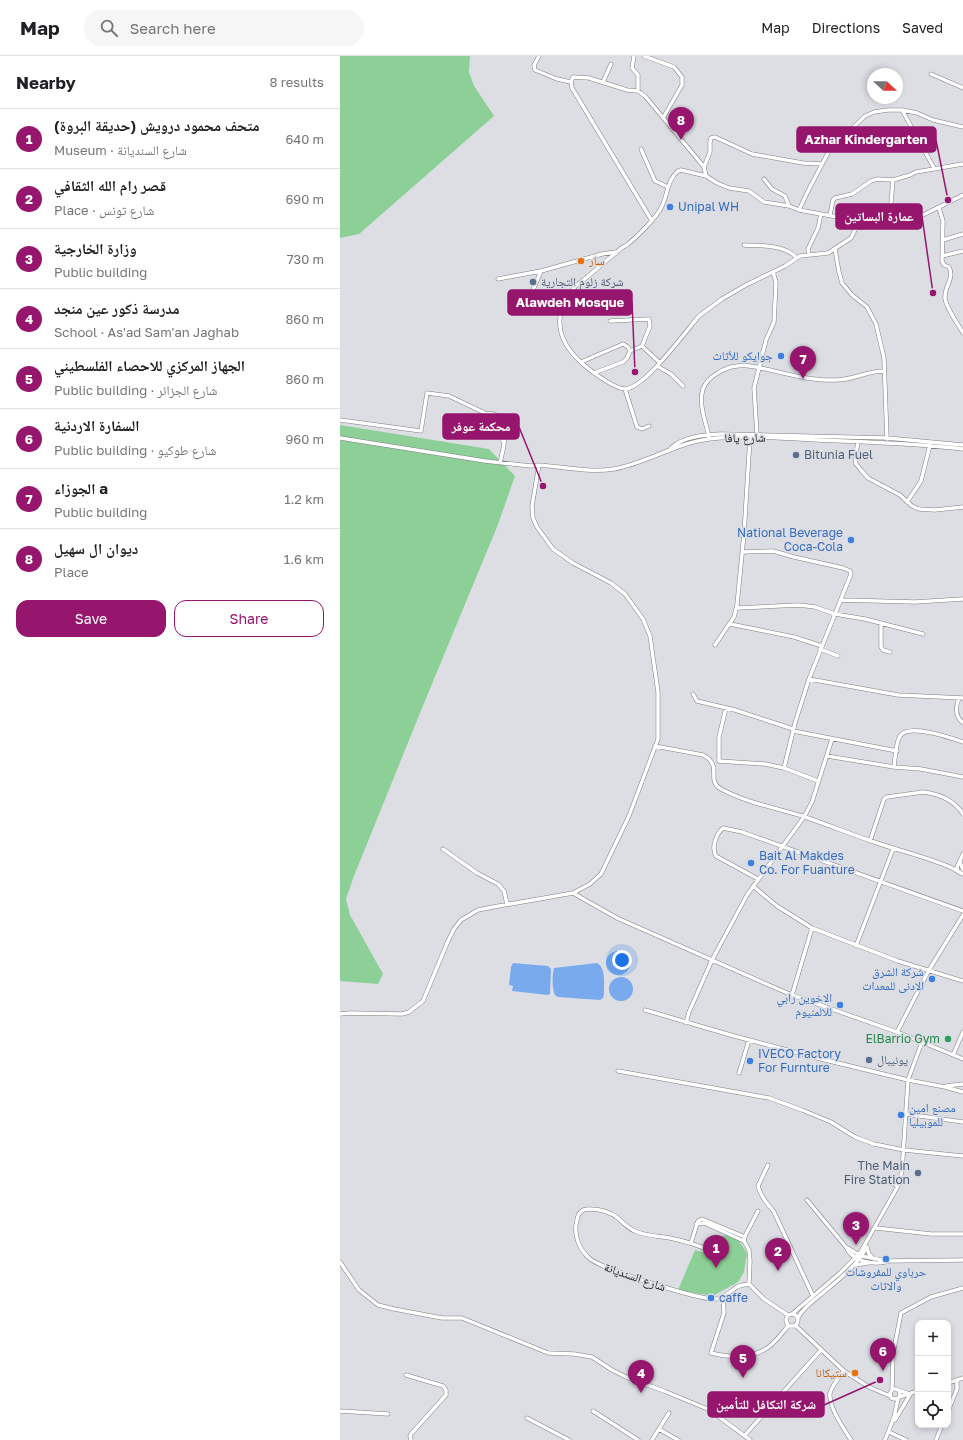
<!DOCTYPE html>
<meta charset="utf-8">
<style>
:root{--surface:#fff;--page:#f6f6f6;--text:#202124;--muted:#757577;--line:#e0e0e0;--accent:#96156d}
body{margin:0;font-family:"Golos Text","Noto Naskh Arabic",sans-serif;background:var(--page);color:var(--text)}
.controls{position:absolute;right:12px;bottom:12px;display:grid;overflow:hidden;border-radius:8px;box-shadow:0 2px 6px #0003}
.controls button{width:36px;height:36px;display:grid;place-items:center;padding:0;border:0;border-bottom:1px solid var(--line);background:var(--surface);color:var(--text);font:20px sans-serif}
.compass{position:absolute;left:527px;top:12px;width:36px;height:36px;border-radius:50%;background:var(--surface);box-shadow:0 2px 6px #0003;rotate:111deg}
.you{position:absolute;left:282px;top:904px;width:14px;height:14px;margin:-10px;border:3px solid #fff;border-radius:50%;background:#1a73e8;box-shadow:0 0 0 6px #1a73e833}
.badge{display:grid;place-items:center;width:26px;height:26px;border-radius:50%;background:var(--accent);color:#fff;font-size:13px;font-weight:700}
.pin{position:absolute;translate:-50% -33px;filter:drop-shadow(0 1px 2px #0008)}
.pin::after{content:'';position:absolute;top:21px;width:14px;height:12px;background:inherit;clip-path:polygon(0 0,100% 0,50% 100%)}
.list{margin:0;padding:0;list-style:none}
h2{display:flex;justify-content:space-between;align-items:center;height:52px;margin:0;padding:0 16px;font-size:17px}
h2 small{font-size:13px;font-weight:400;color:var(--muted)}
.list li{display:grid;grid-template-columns:26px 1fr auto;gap:12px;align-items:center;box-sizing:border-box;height:60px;padding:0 16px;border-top:1px solid var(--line)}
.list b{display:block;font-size:15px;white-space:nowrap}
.list p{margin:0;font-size:13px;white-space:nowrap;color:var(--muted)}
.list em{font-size:13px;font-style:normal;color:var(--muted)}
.actions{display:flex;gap:8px;padding:12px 16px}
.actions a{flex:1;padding:9px 0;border:1px solid var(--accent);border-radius:12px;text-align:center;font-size:14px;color:var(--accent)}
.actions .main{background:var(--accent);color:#fff}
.icon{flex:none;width:22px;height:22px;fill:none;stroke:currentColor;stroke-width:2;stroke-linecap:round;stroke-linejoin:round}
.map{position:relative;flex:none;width:623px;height:1384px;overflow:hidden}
header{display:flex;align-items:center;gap:24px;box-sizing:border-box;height:56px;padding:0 20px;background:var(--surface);border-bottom:1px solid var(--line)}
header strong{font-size:19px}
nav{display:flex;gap:22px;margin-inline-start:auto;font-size:14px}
.search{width:280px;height:36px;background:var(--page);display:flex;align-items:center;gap:10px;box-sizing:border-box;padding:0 14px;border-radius:22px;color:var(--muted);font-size:15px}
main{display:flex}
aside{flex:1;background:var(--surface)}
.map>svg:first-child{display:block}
.green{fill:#8dd097}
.water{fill:#78aaed}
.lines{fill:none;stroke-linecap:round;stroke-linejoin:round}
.minor-casing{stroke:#7d7f84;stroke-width:4.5}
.minor{stroke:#fff;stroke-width:3.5}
.shop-dot{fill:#3f7fe0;stroke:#dcdee4;stroke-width:1.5}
.food-dot{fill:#e8710a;stroke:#dcdee4;stroke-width:1.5}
.service-dot{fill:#5c6f8a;stroke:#dcdee4;stroke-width:1.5}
.leisure-dot{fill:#2e9e5b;stroke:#dcdee4;stroke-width:1.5}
.labels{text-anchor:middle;stroke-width:3.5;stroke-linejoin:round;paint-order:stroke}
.shop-label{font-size:12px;fill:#366cbe;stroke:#dcdee4;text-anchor:start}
.food-label{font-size:12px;fill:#c56008;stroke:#dcdee4;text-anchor:start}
.service-label{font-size:12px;fill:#4e5e75;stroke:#dcdee4;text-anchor:start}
.street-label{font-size:12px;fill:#151618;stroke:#dcdee4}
.leisure-label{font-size:12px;fill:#27864d;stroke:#dcdee4;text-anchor:end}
.leader{fill:none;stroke:#96156d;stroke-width:1.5}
.callout-dot{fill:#96156d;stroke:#dcdee4;stroke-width:1.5}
.callout{fill:#96156d;stroke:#96156d;stroke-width:1.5}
.callout-label{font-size:13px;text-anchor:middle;font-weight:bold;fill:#fff}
</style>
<header>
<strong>Map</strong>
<div class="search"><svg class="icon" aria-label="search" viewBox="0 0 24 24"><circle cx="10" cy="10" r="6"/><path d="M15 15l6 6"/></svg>Search here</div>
<nav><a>Map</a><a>Directions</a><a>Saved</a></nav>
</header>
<main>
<aside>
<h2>Nearby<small>8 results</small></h2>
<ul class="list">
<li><span class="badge">1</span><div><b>متحف محمود درويش (حديقة البروة)</b><p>Museum · شارع السنديانة</p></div><em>640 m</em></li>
<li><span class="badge">2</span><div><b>قصر رام الله الثقافي</b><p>Place · شارع تونس</p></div><em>690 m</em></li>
<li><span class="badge">3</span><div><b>وزارة الخارجية</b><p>Public building</p></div><em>730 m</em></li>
<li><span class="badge">4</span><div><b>مدرسة ذكور عين منجد</b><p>School · As'ad Sam'an Jaghab</p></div><em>860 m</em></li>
<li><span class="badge">5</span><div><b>الجهاز المركزي للاحصاء الفلسطيني</b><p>Public building · شارع الجزائر</p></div><em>860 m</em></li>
<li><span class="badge">6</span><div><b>السفارة الاردنية</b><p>Public building · شارع طوكيو</p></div><em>960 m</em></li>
<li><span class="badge">7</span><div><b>الجوزاء a</b><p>Public building</p></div><em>1.2 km</em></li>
<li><span class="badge">8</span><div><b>ديوان ال سهيل</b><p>Place</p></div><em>1.6 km</em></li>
</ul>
<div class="actions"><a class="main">Save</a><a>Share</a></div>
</aside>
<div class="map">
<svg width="623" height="1384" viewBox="0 0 623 1384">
<rect width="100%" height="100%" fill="#dcdee4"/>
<path class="green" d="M0 0H130L129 16 134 30 154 60 19 178 0 182Z
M0 369 149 393 175 420 157 471 82 652 14 820 6 843 10 859 43 918 38 928 0 925Z
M394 1177 407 1197 404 1216 398 1226 373 1240 338 1234 355 1194 372 1199 382 1180Z"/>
<path class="water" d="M266 907a12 12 0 1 1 24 0a12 12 0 1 1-24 0Z
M173 907 208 910 211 913 210 938 208 939 172 935 173 930 169 929 171 911Z
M257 907C266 912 264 928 264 938L263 942 260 944 218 941 215 939C212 933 212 919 214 912Z
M269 933a12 12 0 1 1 24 0a12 12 0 1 1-24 0Z"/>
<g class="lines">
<defs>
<path id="minor" d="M199 0 194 9 195 14 217 23 231 26
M294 0 292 12 298 19V35
M304 0 334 11 342 21V29L323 62
M591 18 623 32
M263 26 271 8
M562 54 594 112
M459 73 470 84 489 95
M301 93 315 125 328 131
M366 120 364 111 370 96V86L371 82 375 81 412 98 463 107 482 108
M424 123 432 133 445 140 449 150
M599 152 603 165 602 205 604 209 609 211C615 223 604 230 605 242 606 252 618 268 623 277
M459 154 468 135 489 95 525 60 534 56 548 54H562L577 57 593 64 623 71
M490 159 493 144 495 142 512 138 531 125 537 123 553 124 570 119 576 116 623 108
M312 165 232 32 231 26 233 21 249 22 287 34 298 35 305 40 364 111
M553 168 551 147 553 124
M516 172 511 182 488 197 460 200 445 210 406 229 382 243 359 260C346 275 304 333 285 333 275 333 252 316 244 309 230 297 218 281 220 262 221 253 228 239 234 232 237 228 242 225 246 222 256 214 265 205 276 197 279 193 284 191 288 188 298 180 317 161 322 150 328 138 327 124 338 115L341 114 366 120 377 127 389 132 409 135 424 146 449 150 459 154 503 162 516 172 563 166 577 162 623 139
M603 184 623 178
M404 189C421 190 444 188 457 202
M495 193 499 216 502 227 512 239 527 251 536 268 544 302 547 383
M469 199 468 193 478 172 481 158
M602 200 623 195
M158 223 201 215 262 198 276 196
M190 241 201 215
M270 265 309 263 310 270 302 290 320 307
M241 306 283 288 288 291 290 295
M317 310 331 318 343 330
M254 317 283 306 287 302 290 295 302 290
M285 333 297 371 302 373 309 370
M147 358C151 357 155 358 158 361 170 373 163 393 160 407
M0 364 81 375 87 337 109 340 147 358 160 373 163 385
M417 378 414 332 426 284 434 266 436 226 433 216
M369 381C366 366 358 348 363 333 367 321 385 311 397 310 407 308 420 312 430 314 451 319 474 325 496 324 513 324 527 315 544 315
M0 382 145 405 191 410 199 409C224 411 250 417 274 413 307 407 336 387 369 383 405 379 442 382 478 384 526 386 575 387 623 393
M518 386 515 403 516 408 521 414 528 422 560 439 572 450 579 453 595 454 623 451
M331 392C344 380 365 379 382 378L547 382 623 389
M567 446 581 425 590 389
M403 496 433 495 454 501 503 512 510 515 511 518 469 623 455 667 444 712 478 725
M501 544 575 546 623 543
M397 552 459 549 475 551 495 558 525 563 583 578
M390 568 454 581 482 590
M541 568V591L543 594 550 596
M375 589 394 561 397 549 404 478 410 382
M480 593 498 600
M469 623 558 639 623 642
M353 638 357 645 361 646 395 654 453 673
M619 642C615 652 615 660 623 667
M386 652 379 681V705L425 708 444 712
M453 675 557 695
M315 690 363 699C384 710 365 724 381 733 407 747 437 752 465 761 488 769 511 778 534 786 560 795 587 801 612 812 616 814 619 817 623 818
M487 700 554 711 581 713 623 721
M554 711C555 703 556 686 560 680 569 667 611 682 623 686
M530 785 544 743 547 741 583 736C600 738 614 744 623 758
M103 793 137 817 158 828 164 835 167 848
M620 806 623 814
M618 816 617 811 623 798
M418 823 376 800C371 792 376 778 383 772L402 776 623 855
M413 830 437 850 472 872 558 905 623 925
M233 837 277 862 424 927 452 939 557 976 623 1003
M516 890 553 793
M452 939 472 872
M305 954 394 980 481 1003 568 1024 605 1031 623 1036
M0 958 10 957 62 958 69 956 83 945 108 885 114 873 121 864 138 854 153 851 233 837 250 828 261 818 289 760 318 683V636L310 580 303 563 285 538 271 527 233 507 213 493 197 471 193 462 192 450 199 409
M346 967 349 956 372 904 407 839 464 761 472 746 492 683
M557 976 589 914 623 859
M613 999 623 976
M278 1015 429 1042 462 1054 491 1066 515 1081 534 1088 564 1094 623 1100
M399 1017 409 984
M606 1030 623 1028
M566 1058 623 1066
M428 1109 418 1130C421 1141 427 1147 434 1156L473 1240
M533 1120 558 1130
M467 1144 506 1191C512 1205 532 1209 545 1206
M418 1155 405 1180 404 1185 409 1194 410 1205 409 1228 424 1243 448 1259
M356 1168 364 1167 404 1185
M536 1172 591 1178H623
M351 1187 358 1165 362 1163 405 1181
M506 1191 521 1200 548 1205 623 1204
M527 1192 529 1198 534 1203
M371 1195C358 1189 344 1185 330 1182 319 1180 308 1180 297 1176 289 1173 284 1168 278 1162 270 1156 259 1153 249 1153 242 1153 238 1157 237 1164 233 1178 239 1193 249 1202 261 1213 360 1244 376 1243 385 1242 390 1235 397 1231 400 1229 405 1229 409 1228
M0 1206 19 1234 38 1249 54 1253 102 1262H122L208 1297 234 1298 252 1301 272 1314 286 1321 324 1335 370 1354 410 1384
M515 1209 528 1207
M383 1241 384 1257 371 1297C387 1301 408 1303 424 1294 434 1289 441 1278 449 1269
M446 1264a6 6 0 1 1 12 0a6 6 0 1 1-12 0Z
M452 1258 500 1217 520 1197 558 1130 562 1115 568 1024 582 986
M458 1262C462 1253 471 1247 479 1240 497 1225 516 1211 527 1191
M455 1269 504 1315 529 1331 550 1340
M504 1315C499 1322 492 1329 490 1337 488 1350 504 1373 511 1384
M66 1319 103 1330 106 1334V1339L71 1378 70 1380 71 1384
M608 1327 623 1322
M552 1334 553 1298 561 1257 591 1241 623 1232
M559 1335 560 1340C558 1343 555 1344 551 1342L550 1337 553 1333H556L569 1338
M559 1341 578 1335
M0 1355 48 1358
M253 1355 298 1384
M608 1355 617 1333V1324
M187 1362 229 1384
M555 1364 571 1337
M319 1373 338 1384
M549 1376 566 1384
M405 1379 481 1294
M312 1384 329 1357
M545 1384 554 1361 558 1343
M596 1384 602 1369"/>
</defs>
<use href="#minor" class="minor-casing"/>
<use href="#minor" class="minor"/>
</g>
<g class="shop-dot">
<circle cx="330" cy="151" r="4"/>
<circle cx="441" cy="300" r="4"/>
<circle cx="511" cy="484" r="4"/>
<circle cx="411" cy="807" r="4"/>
<circle cx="592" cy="923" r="4"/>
<circle cx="500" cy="949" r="4"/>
<circle cx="410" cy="1005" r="4"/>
<circle cx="561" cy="1059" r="4"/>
<circle cx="546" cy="1203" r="4"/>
<circle cx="371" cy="1242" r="4"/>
</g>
<g class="food-dot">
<circle cx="241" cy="205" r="4"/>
<circle cx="515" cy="1317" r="4"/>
</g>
<g class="service-dot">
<circle cx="193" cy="226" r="4"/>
<circle cx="456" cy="399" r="4"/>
<circle cx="529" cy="1004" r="4"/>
<circle cx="578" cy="1117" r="4"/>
</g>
<circle class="leisure-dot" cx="608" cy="983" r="4"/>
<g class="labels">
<g class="shop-label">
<text x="338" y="155">Unipal WH</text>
<text x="433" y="304" text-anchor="end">جوايكو للأثاث</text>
<text x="503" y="481" text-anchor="end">National Beverage<tspan x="503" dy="14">Coca-Cola</tspan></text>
<text x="419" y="804">Bait Al Makdes<tspan x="419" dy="14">Co. For Fuanture</tspan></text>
<text x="584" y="920" text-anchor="end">شركة الشرق<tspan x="584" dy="14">الادنى للمعدات</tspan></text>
<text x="492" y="946" text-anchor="end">الاخوين رابي<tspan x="492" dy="14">للالمنيوم</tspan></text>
<text x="418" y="1002">IVECO Factory<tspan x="418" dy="14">For Furnture</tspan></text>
<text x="569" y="1056">مصنع امين<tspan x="569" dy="14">للموبيليا</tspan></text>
<text x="546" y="1220" text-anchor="middle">حرباوي للمفروشات<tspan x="546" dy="14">والاثاث</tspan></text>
<text x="379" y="1246">caffe</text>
</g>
<g class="food-label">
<text x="249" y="209">سار</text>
<text x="507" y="1321" text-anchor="end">ستيكانا</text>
</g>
<g class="service-label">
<text x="201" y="230">شركة زلوم التجارية</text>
<text x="464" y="403">Bitunia Fuel</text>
<text x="537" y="1008">يونيبال</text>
<text x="570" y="1114" text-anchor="end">The Main<tspan x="570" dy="14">Fire Station</tspan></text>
</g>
<g class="street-label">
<text transform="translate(405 382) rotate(-1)" y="4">شارع يافا</text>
<text transform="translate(295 1221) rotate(19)" y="4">شارع السنديانة</text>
</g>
<g class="leisure-label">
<text x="600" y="987">ElBarrio Gym</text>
</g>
</g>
<path class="leader" d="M608 144L596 84M593 237L582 160M295 316L292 246M203 430L179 371M540 1324L484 1349"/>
<g class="callout-dot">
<circle cx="608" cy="144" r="4"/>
<circle cx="593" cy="237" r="4"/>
<circle cx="295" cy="316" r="4"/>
<circle cx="203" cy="430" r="4"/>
<circle cx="540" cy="1324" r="4"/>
</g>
<g class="callout">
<rect x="457" y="71" width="139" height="25" rx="4"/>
<rect x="496" y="148" width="86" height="25" rx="4"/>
<rect x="168" y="234" width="124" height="25" rx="4"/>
<rect x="103" y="358" width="76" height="25" rx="4"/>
<rect x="368" y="1336" width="116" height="25" rx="4"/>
</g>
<g class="callout-label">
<text x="526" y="88">Azhar Kindergarten</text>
<text x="539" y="165">عمارة البساتين</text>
<text x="230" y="251">Alawdeh Mosque</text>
<text x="141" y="375">محكمة عوفر</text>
<text x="426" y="1353">شركة التكافل للتأمين</text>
</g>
</svg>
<div class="controls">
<button>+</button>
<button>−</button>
<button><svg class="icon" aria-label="locate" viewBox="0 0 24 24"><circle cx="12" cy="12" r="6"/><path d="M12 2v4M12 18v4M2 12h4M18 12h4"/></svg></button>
</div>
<svg class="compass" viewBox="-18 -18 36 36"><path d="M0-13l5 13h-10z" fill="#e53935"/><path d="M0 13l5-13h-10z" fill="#757577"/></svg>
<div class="you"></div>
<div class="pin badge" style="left:376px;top:1212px">1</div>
<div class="pin badge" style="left:438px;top:1215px">2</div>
<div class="pin badge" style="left:516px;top:1189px">3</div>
<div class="pin badge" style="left:301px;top:1337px">4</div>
<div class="pin badge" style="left:403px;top:1322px">5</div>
<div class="pin badge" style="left:543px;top:1315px">6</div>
<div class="pin badge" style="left:463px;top:323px">7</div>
<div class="pin badge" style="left:341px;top:84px">8</div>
</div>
</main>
